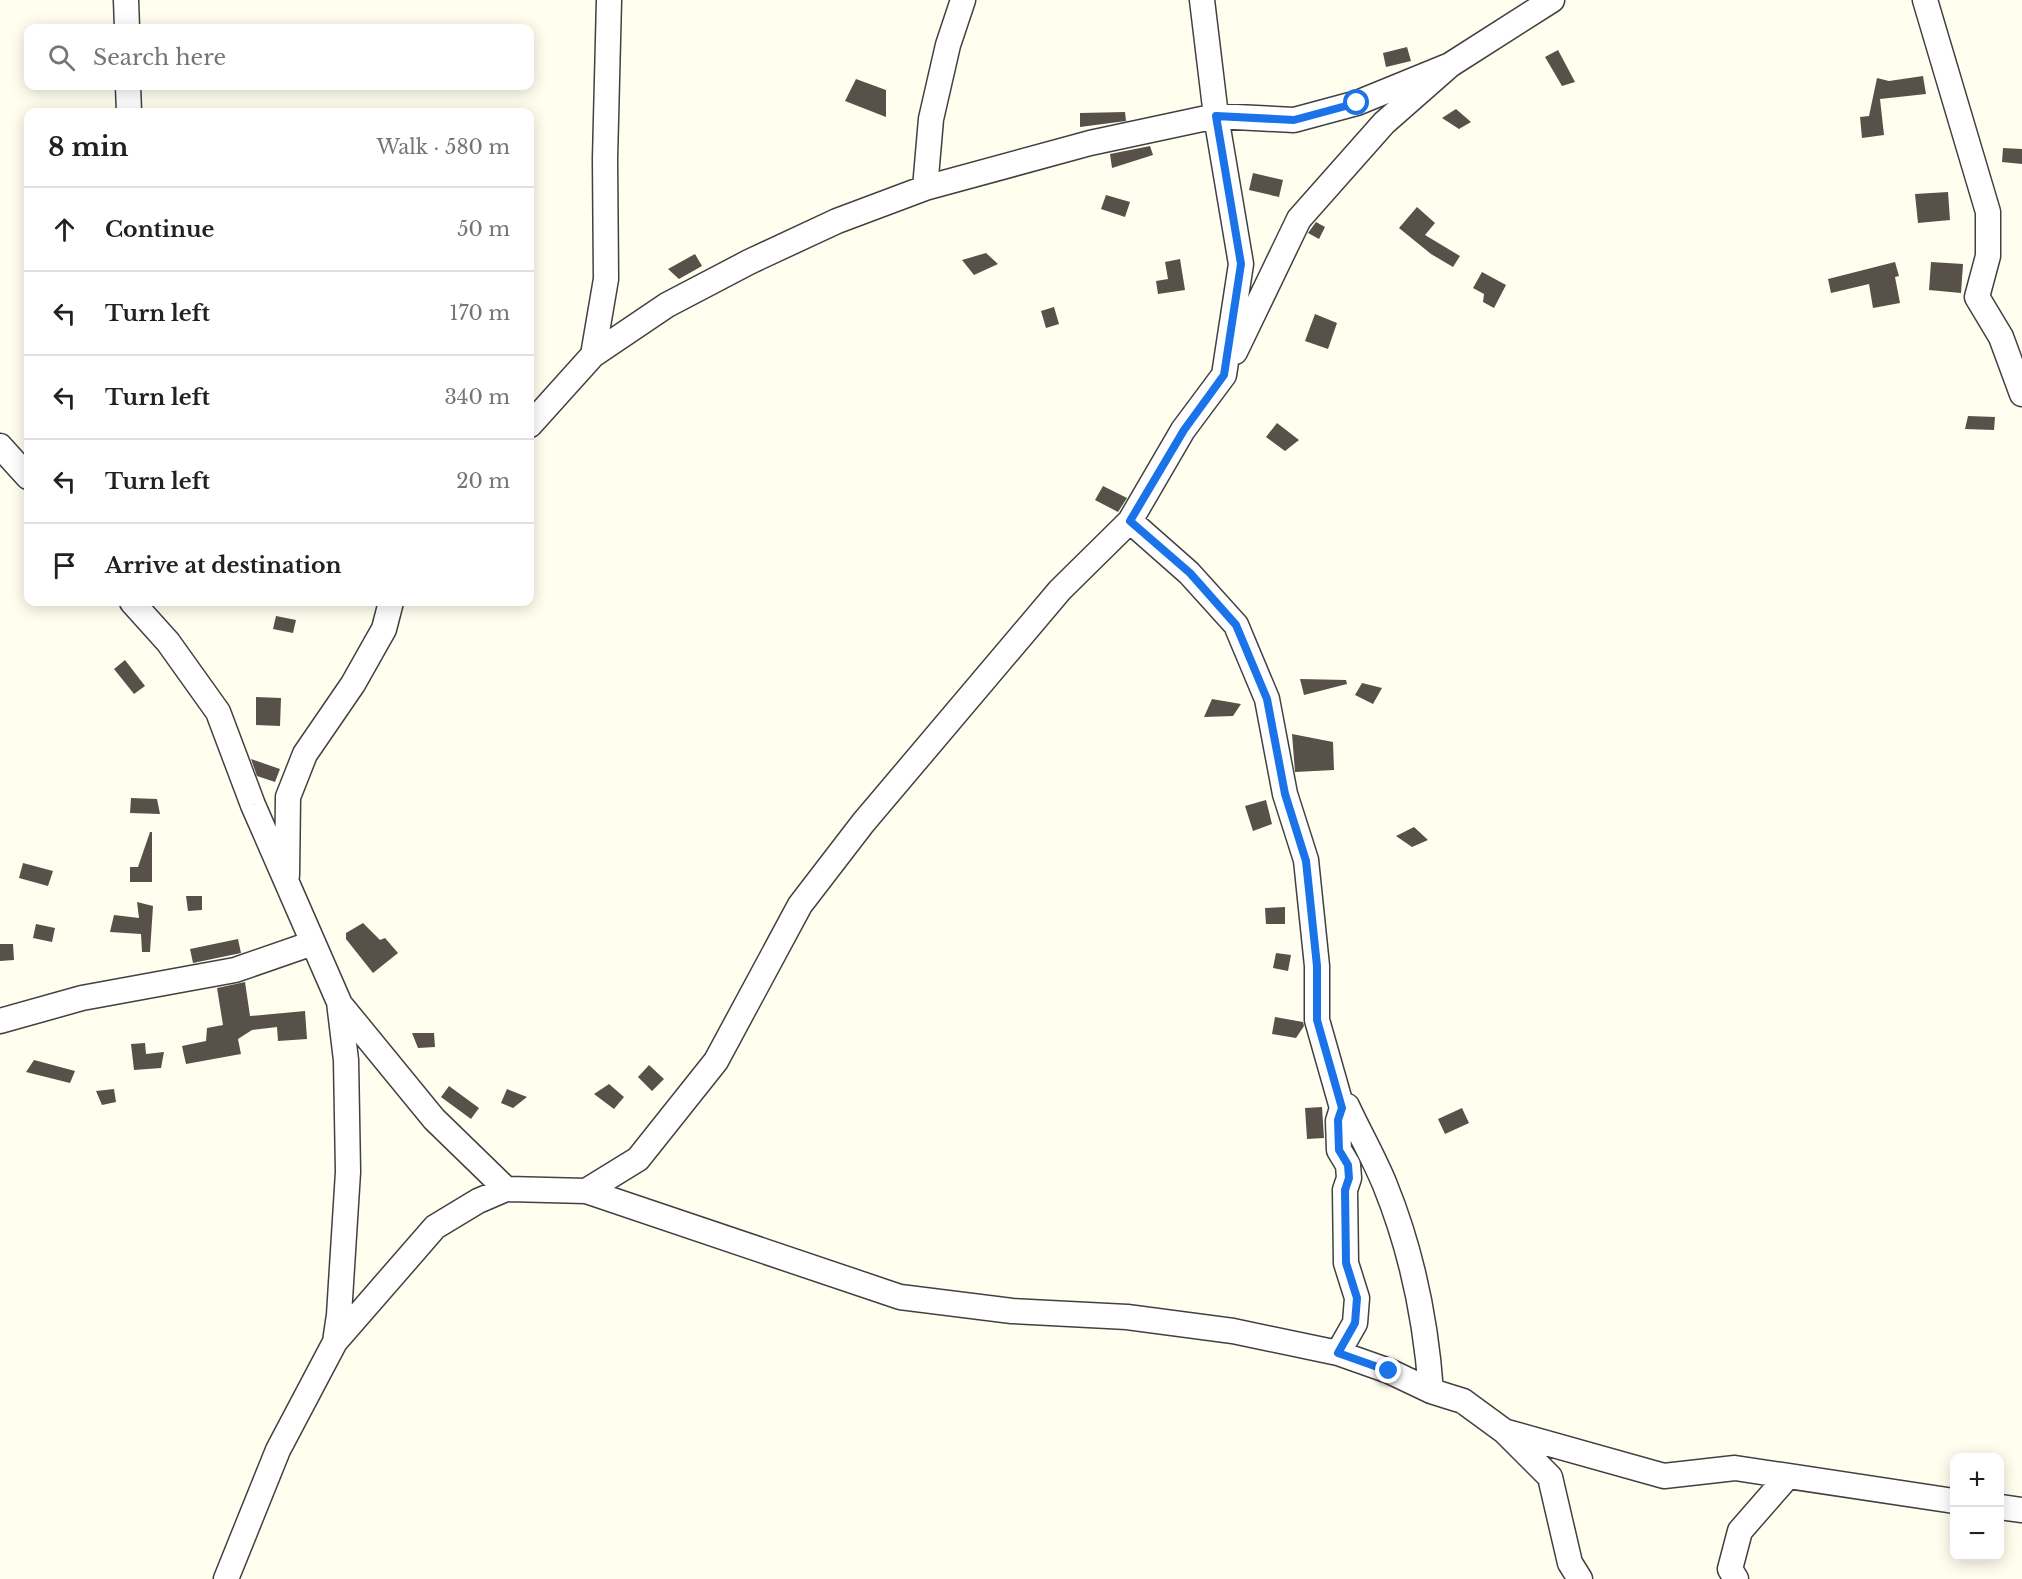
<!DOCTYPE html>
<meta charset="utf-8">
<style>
:root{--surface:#fff;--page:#f2f2f2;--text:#202124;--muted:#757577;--line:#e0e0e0}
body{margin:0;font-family:"Libre Baskerville",serif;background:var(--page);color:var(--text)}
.controls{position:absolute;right:18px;bottom:18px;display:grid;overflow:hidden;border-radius:12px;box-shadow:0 3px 15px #0003}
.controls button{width:54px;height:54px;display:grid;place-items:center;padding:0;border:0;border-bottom:2px solid var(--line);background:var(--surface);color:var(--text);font:30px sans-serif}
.stop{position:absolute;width:18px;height:18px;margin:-14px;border:4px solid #1a73e8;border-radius:50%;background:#fff}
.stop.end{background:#1a73e8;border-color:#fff;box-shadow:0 2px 6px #0008}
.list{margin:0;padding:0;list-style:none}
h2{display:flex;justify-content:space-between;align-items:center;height:78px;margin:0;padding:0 24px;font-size:26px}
h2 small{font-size:20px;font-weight:400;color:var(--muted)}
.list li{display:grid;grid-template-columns:39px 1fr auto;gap:18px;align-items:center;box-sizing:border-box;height:84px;padding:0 24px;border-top:2px solid var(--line)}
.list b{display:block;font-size:22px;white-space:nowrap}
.list em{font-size:20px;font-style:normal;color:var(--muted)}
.icon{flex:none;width:33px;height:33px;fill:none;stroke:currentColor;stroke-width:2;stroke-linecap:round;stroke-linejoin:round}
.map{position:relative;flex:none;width:2022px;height:1579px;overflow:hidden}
.search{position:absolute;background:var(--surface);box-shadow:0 3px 15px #0003;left:24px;top:24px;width:510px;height:66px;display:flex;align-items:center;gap:15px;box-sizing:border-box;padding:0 21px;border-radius:12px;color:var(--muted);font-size:22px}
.panel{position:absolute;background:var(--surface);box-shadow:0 3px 15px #0003;left:24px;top:108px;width:510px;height:498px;border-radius:12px}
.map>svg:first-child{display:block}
.building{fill:#57514a}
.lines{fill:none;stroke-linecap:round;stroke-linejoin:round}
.minor-casing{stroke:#414141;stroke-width:27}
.minor{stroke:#fff;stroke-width:24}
.route{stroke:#1a73e8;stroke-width:8}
</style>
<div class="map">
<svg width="2022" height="1579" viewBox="0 0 2022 1579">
<rect width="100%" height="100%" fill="#fffeef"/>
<path class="building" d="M1407 47 1411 61 1386 67 1383 53Z
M1558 50 1575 82 1562 86 1545 57Z
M1923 76 1926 94 1880 99 1884 135 1862 138 1860 117 1869 116 1877 78 1889 81Z
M856 79 886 90V117L845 101Z
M1456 109 1471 122 1459 129 1442 118Z
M1125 112 1126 121 1080 127V113Z
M1150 146 1153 155 1112 168 1110 154Z
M2003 148 2022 149V164L2002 162Z
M1253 173 1283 180 1279 197 1249 190Z
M1948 192 1950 220 1918 223 1915 194Z
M1106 195 1130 202 1125 217 1101 209Z
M1417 207 1435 223 1425 235 1460 256 1453 267 1431 254 1399 228Z
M1316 222 1325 227 1319 239 1308 233Z
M986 253 998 264 974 275 962 260Z
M695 254 702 266 679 279 668 269Z
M1180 259 1185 290 1158 294 1156 281 1168 279 1165 262Z
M1895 262 1899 276 1895 277 1900 303 1873 308 1869 284 1831 293 1828 279Z
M1931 262 1963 264 1961 293 1929 290Z
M1482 272 1506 285 1494 308 1483 302 1484 294 1473 288Z
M1054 307 1059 324 1046 328 1041 311Z
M1315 314 1337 323 1328 349 1305 341Z
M1968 416 1995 417 1994 430 1965 429Z
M1277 423 1299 440 1285 451 1266 437Z
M1103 486 1127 498 1118 512 1095 500Z
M276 616 296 620 293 633 273 629Z
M125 660 145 686 134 694 114 669Z
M1300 679 1346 680 1347 684 1304 695Z
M1362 683 1382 688 1373 704 1355 695Z
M256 697 281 698 280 726 256 725Z
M1212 699 1241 704 1233 716 1204 717Z
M1292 734 1333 742 1334 770 1295 772Z
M251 759 280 769 275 782 257 776Z
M131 798 157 799 160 814 130 813Z
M1266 800 1272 824 1253 831 1245 806Z
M1414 827 1428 840 1412 847 1396 836Z
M150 832H152V882H130V867H138Z
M23 863 53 871 48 886 19 878Z
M186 896H202V910L188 911Z
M137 902 153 906 150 952H142L141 934 110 932 114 915 139 918Z
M1285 907V924H1266L1265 908Z
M363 923 380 940 385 938 398 953 373 973 346 939V933Z
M36 924 55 928 52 942 33 938Z
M238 939 241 953 193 963 190 949Z
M0 944H13L14 960 0 961Z
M1276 953 1291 955 1288 971 1273 968Z
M245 982 250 1016 305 1011 307 1039 278 1041 277 1027 252 1030 238 1039 241 1054 186 1064 182 1046 206 1041 207 1028 223 1025 217 988Z
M1275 1017 1303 1022 1304 1026 1296 1038 1272 1034Z
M412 1033H434L435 1047 418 1048Z
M145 1043 146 1054 164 1052 161 1068 134 1070 131 1044Z
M34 1060 75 1071 70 1083 26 1072Z
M649 1065 664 1079 652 1091 638 1077Z
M609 1084 624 1097 614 1109 594 1094Z
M449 1086 479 1108 471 1119 441 1097Z
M114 1089 116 1102 102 1105 96 1091Z
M507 1089 527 1097 513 1108 501 1103Z
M1322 1107 1324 1138 1307 1139 1305 1108Z
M1462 1108 1469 1123 1445 1134 1438 1119Z"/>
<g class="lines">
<defs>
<path id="minor" d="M126 0 127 28
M1925 0 1988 212V256L1977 297 2001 337 2022 394
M128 86 129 112
M925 188 931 119 948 45 963 0
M1235 352 1299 219 1384 123 1450 65 1552 0
M593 355 606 279 605 159 609 0
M530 425 593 355 667 305 749 262 837 221 925 188 1090 143 1216 116 1294 120 1357 103 1450 65
M0 446 28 477
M1130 521 1189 573 1236 625 1267 699 1285 794 1306 860 1317 966V1020L1342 1108
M132 602 168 642 218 712 253 805 339 1002 346 1060 348 1172 339 1315 335 1342 278 1450 226 1579
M287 875 288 797 305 754 353 684 384 629 391 602
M0 1021 82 998 235 970 313 943
M506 1189 586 1191 900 1297 1012 1311 1127 1317 1233 1331 1338 1353 1389 1371 1431 1391 1463 1401 1504 1431 1550 1477 1570 1563 1580 1579
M586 1191 638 1159 716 1061 800 905 863 823 1060 590 1130 521 1183 430 1224 375 1241 264 1216 116 1202 0
M335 1342 435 1227 478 1201 506 1189 434 1119 339 1003
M1338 1353 1355 1323 1357 1298 1346 1263 1345 1190 1349 1178 1348 1165 1339 1150 1338 1121 1342 1108 1347 1106C1359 1132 1374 1158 1385 1185 1411 1249 1426 1322 1431 1391
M1507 1432 1664 1476 1735 1468 1954 1501
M2000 1507 2022 1510
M1736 1579 1730 1569 1740 1531 1788 1476"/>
</defs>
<use href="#minor" class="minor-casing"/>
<use href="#minor" class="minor"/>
</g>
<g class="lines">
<path class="route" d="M1357 103 1294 120 1216 116 1241 264 1224 375 1184 430 1130 521 1190 573 1236 625 1267 699 1285 794 1306 861 1317 966V1020L1342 1108 1338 1120 1339 1150 1348 1165 1349 1178 1345 1190 1346 1263 1357 1298 1355 1323 1338 1353 1389 1371"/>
</g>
</svg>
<div class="controls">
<button>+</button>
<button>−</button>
</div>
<div class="stop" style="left:1357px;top:103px"></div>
<div class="stop end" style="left:1389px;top:1371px"></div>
<div class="search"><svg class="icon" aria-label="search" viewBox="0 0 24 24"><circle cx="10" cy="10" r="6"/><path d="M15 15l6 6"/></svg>Search here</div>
<section class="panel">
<h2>8 min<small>Walk · 580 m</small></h2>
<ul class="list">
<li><svg class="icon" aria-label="ahead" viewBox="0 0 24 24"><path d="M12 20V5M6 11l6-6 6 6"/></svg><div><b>Continue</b></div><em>50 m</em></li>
<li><svg class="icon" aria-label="left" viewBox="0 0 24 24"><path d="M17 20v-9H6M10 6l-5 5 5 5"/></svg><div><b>Turn left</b></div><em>170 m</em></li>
<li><svg class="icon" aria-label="left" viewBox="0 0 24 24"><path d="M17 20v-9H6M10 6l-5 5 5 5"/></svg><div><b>Turn left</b></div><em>340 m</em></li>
<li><svg class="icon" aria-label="left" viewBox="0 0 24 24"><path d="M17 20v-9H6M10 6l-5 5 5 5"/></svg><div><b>Turn left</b></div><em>20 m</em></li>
<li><svg class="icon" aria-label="arrive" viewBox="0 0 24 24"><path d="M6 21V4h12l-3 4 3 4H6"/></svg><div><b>Arrive at destination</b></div></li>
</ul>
</section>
</div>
